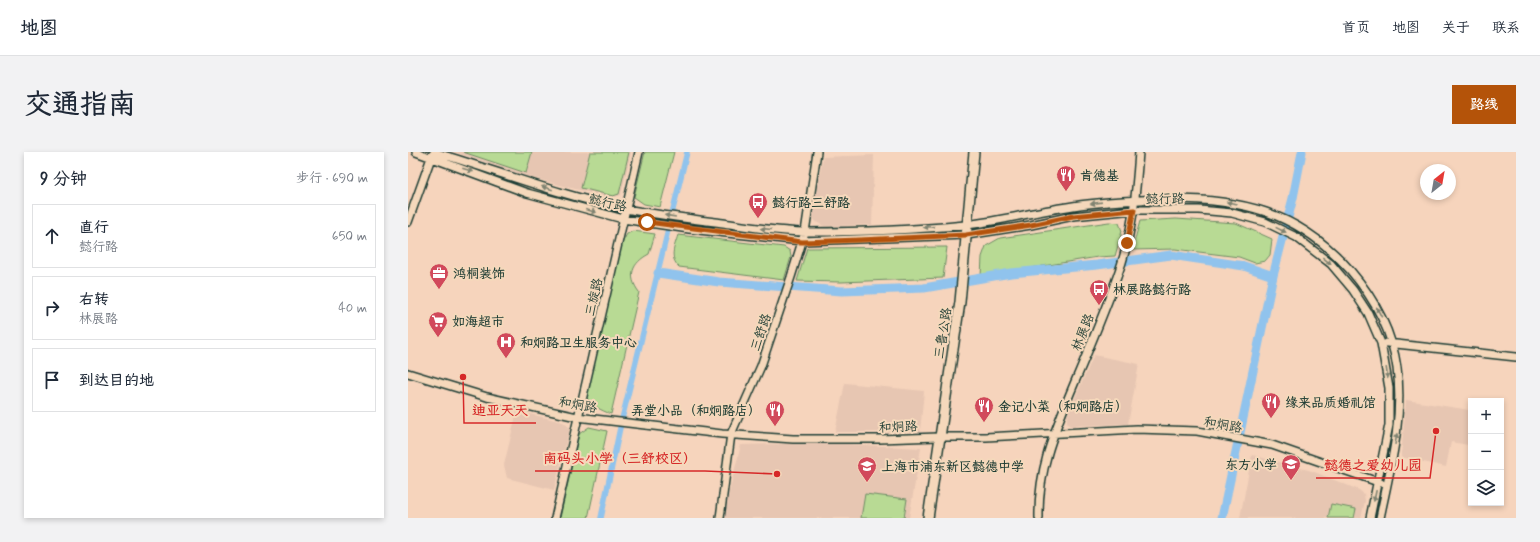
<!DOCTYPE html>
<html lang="zh">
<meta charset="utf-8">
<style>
:root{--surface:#fff;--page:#f2f2f3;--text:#1f2937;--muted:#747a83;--line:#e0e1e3;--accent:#b45309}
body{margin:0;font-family:Mynerve,"LXGW WenKai TC",sans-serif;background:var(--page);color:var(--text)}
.controls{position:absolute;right:12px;bottom:12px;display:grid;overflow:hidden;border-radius:0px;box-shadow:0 2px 6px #0003}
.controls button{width:36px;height:36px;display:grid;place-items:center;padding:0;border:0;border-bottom:1px solid var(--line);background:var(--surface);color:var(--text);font:20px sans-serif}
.compass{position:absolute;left:1012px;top:12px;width:36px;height:36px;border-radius:50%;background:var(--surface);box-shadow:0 2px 6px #0003;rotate:31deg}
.stop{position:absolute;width:12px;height:12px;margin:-9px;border:3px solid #b45309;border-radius:50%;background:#fff}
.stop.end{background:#b45309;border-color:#fff;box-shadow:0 1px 4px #0008}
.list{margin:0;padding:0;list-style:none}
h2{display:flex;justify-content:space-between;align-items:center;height:52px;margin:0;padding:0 16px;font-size:17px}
h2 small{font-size:13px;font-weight:400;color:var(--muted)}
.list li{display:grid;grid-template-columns:26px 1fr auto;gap:12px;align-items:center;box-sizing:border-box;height:64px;margin:0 8px 8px;padding:0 8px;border:1px solid var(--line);border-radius:0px}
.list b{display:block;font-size:15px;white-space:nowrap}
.list p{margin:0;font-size:13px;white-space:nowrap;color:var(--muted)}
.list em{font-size:13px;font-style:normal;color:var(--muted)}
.icon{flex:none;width:22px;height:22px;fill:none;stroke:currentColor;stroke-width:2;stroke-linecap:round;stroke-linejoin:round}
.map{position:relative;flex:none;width:1108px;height:366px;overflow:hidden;border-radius:0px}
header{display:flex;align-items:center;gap:24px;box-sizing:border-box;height:56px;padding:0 20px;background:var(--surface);border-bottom:1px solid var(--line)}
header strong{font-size:19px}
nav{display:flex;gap:22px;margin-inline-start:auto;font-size:14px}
.intro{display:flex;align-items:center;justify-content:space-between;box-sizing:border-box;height:96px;padding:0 24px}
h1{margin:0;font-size:28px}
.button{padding:10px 18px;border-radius:0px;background:var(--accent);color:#fff;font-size:14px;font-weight:700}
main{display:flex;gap:24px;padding:0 24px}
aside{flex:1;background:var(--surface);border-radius:0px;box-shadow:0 2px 6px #0003}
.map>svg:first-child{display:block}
.built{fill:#e7c6b2}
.green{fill:#b8da94;stroke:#6c8c64}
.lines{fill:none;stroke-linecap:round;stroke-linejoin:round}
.canal{stroke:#90c3ed;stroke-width:5.5}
.river{stroke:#90c3ed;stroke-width:9}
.minor-casing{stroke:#1f3d34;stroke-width:10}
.major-casing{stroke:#1f3d34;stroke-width:12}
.minor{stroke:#f5d8bb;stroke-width:7}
.major{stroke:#f5d8bb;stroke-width:9}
.oneway{fill:#7f8371}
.route{stroke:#b45309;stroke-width:5}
.labels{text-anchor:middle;stroke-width:4;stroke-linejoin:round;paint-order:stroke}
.poi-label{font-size:13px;font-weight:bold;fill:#1f3d34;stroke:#f5d8bb;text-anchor:start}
.street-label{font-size:13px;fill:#1f3d34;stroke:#f5d8bb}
.leader{fill:none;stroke:#d62828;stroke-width:1.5}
.callout-dot{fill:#d62828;stroke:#f5d8bb;stroke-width:1.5}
.callout-label{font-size:14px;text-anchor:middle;font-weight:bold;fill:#d62828;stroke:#f5d8bb;stroke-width:4;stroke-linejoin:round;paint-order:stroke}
</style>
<header>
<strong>地图</strong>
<nav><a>首页</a><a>地图</a><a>关于</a><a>联系</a></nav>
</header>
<div class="intro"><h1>交通指南</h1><a class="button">路线</a></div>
<main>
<aside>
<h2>9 分钟<small>步行 · 690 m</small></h2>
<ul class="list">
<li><svg class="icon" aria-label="ahead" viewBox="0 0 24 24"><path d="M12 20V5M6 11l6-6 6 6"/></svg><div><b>直行</b><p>懿行路</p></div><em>650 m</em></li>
<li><svg class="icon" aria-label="right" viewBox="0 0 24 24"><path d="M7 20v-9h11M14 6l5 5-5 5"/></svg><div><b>右转</b><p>林展路</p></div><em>40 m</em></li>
<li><svg class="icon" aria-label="arrive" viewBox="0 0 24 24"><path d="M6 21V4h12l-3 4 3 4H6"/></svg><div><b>到达目的地</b></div></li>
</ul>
</aside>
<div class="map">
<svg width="1108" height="366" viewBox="0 0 1108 366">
<rect width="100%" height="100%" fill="#f6d4bc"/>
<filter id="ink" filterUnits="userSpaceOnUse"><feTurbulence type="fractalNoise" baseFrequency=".025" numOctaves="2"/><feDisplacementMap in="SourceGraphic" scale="8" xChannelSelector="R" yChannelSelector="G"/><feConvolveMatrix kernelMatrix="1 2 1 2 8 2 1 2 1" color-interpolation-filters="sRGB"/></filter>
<g filter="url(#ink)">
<path class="built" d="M47 0H223L213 43 202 46 121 25Z
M466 3 464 73 416 74 408 70 404 65 415 5Z
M686 203 731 212 720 272 662 274 659 271V264Z
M437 231 516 239 512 280H427Z
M998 248 1062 258 1060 293 1043 290 1038 315 993 305Z
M109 259 155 270 162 276 146 338 99 326 96 313Z
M417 291 513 296 501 366H317L318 352 333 293Z
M844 303 904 319 951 338 956 342 957 349 953 366H832Z"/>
<path class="green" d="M55 0H124L118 21Z
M182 0H221L211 42 205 44 173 36Z
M237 0H266L252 55 236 52 226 45Z
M768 67 828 71 864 87 862 103 857 109 847 111 831 105 767 97 724 98 732 69Z
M701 70 711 71 714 79 707 104 690 105 573 124 574 105 578 94 592 86Z
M225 79 247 82 241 102C224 111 219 124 231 140L203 262C192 258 185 254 178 245L213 93 219 82Z
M270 83 376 95 382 99 383 105 376 128 271 115C261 105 266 96 270 83Z
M539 95 535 126 433 130 389 129 399 96Z
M181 275 199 279 180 366H152L171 282Z
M457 342 499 347 496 366H453Z
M923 352 948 357 946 366H920Z"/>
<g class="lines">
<path class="canal" d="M193 366 213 271 279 0"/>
<path class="river" d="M250 121 311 130 434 139 516 136 603 121 689 113 763 103 836 114 865 124
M814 366 865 124 885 46 894 0"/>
<defs>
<path id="minor" d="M8 0 119 41 215 67 281 77 394 89 559 83 623 73 665 64 726 58H791L824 61 857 70 888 85 923 112 945 138 960 161 973 191 981 236V273L962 366
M26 0C90 19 153 44 218 57 250 63 283 67 315 71 342 75 371 80 399 80 452 80 505 78 557 73 593 69 629 59 665 54 696 49 726 48 756 47 832 46 890 59 942 118 966 146 984 179 989 216 996 266 982 317 972 366
M0 70 24 3
M979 191 1108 205
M0 221 79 245 169 265 314 282 385 287H471L531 285H578L729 277 789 279 864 293 973 331
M147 366 231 0
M312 366 323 282 353 214 383 125 397 80 409 0
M631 366C630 315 647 278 666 232 681 197 696 161 709 125 724 85 728 43 731 0"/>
<path id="major" d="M520 366 552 150 566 0"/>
</defs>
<use href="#minor" class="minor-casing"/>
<use href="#major" class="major-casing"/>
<use href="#minor" class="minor"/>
<use href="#major" class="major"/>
</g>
<defs><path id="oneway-solid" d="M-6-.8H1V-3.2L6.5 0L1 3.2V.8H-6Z"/></defs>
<g class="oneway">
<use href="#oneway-solid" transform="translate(60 18) rotate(17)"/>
<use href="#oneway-solid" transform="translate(139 36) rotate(-163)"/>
<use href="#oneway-solid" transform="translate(688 51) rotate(172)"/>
<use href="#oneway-solid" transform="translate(824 51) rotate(-170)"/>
<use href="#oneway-solid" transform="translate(183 59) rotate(14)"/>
<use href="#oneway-solid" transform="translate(262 64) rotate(-171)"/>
<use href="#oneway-solid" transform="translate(521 75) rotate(176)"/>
<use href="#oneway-solid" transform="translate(358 77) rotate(-175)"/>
<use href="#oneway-solid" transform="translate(873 78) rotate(26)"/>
<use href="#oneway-solid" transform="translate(919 109) rotate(39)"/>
<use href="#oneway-solid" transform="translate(971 160) rotate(-117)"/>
<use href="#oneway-solid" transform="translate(979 221) rotate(82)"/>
<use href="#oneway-solid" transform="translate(988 287) rotate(-80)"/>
<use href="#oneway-solid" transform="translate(967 344) rotate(102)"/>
</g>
</g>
<g class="lines" filter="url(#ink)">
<path class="route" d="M239 70 394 90 452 88 558 83 623 73 665 64 726 58 719 91"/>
</g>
<defs>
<symbol id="restaurant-pin" viewBox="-11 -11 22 30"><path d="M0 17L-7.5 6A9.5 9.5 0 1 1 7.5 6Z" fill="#d1495b" stroke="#f5d8bb"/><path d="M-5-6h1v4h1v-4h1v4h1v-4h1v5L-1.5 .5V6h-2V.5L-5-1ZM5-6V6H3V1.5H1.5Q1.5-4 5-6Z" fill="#fff"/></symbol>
<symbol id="bus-pin" viewBox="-11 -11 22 30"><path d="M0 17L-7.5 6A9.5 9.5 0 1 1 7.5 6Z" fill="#d1495b" stroke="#f5d8bb"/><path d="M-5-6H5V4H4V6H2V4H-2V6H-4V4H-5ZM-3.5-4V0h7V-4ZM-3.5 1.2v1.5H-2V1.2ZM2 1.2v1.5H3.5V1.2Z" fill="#fff"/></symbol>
<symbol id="office-pin" viewBox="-11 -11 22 30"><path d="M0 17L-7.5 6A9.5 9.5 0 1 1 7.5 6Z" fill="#d1495b" stroke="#f5d8bb"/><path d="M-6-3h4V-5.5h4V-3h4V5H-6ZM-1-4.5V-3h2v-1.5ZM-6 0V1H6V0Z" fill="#fff"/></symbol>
<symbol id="supermarket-pin" viewBox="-11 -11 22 30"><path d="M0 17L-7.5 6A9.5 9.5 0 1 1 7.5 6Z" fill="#d1495b" stroke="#f5d8bb"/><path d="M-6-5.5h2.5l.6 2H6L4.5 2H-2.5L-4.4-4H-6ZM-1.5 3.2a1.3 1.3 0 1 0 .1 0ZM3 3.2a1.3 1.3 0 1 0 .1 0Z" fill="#fff"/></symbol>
<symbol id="hospital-pin" viewBox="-11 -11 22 30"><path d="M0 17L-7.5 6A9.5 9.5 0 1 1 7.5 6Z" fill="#d1495b" stroke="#f5d8bb"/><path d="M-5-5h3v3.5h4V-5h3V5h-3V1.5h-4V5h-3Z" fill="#fff"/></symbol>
<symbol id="school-pin" viewBox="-11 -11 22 30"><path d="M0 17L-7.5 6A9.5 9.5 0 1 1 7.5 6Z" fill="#d1495b" stroke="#f5d8bb"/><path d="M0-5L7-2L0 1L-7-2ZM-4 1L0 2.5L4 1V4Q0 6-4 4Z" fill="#fff"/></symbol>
</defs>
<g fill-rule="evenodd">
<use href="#restaurant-pin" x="647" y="12" width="22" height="30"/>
<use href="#bus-pin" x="339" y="39" width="22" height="30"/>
<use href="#office-pin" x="20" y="110" width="22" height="30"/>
<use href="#bus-pin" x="680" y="126" width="22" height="30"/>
<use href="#supermarket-pin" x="19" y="158" width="22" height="30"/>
<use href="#hospital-pin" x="87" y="179" width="22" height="30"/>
<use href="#restaurant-pin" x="852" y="239" width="22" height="30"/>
<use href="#restaurant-pin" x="565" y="243" width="22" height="30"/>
<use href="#restaurant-pin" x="356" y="247" width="22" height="30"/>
<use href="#school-pin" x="872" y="301" width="22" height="30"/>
<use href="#school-pin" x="448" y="303" width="22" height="30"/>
</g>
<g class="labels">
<g class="poi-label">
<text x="672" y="28">肯德基</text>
<text x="364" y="55">懿行路三舒路</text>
<text x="45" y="126">鸿桐装饰</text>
<text x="705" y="142">林展路懿行路</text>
<text x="44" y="174">如海超市</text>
<text x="112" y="195">和炯路卫生服务中心</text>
<text x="877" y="255">缘来品质婚礼馆</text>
<text x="590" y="259">金记小菜（和炯路店）</text>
<text x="353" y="263" text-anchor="end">弄堂小品（和炯路店）</text>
<text x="869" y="317" text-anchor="end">东方小学</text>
<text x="473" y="319">上海市浦东新区懿德中学</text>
</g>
<g class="street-label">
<text transform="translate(757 46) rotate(-1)" y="5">懿行路</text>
<text transform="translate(200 50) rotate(13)" y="5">懿行路</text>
<text transform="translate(185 145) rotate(-77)" y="5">三旋路</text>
<text transform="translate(352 180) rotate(-71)" y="5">三舒路</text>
<text transform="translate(674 180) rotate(-68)" y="5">林展路</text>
<text transform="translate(534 181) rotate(-81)" y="5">三鲁公路</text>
<text transform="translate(170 252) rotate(10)" y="5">和炯路</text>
<text transform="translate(815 272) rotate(10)" y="5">和炯路</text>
<text transform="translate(490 274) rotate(-2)" y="5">和炯路</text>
</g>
</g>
<path class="leader" d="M55 225L56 271H128M369 322L297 319H127M1028 279L1022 326H908"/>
<g class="callout-dot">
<circle cx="55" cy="225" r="4"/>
<circle cx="369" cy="322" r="4"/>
<circle cx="1028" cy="279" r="4"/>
</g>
<g class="callout-label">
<text x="92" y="263">迪亚天天</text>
<text x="212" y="311">南码头小学（三舒校区）</text>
<text x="965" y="318">懿德之爱幼儿园</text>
</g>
</svg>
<div class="controls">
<button>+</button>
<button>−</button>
<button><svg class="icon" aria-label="layers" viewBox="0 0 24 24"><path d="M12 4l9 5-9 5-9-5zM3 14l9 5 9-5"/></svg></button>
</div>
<svg class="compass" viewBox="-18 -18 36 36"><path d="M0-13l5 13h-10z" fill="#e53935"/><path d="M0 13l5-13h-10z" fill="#747a83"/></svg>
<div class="stop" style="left:239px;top:70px"></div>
<div class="stop end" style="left:719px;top:91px"></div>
</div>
</main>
